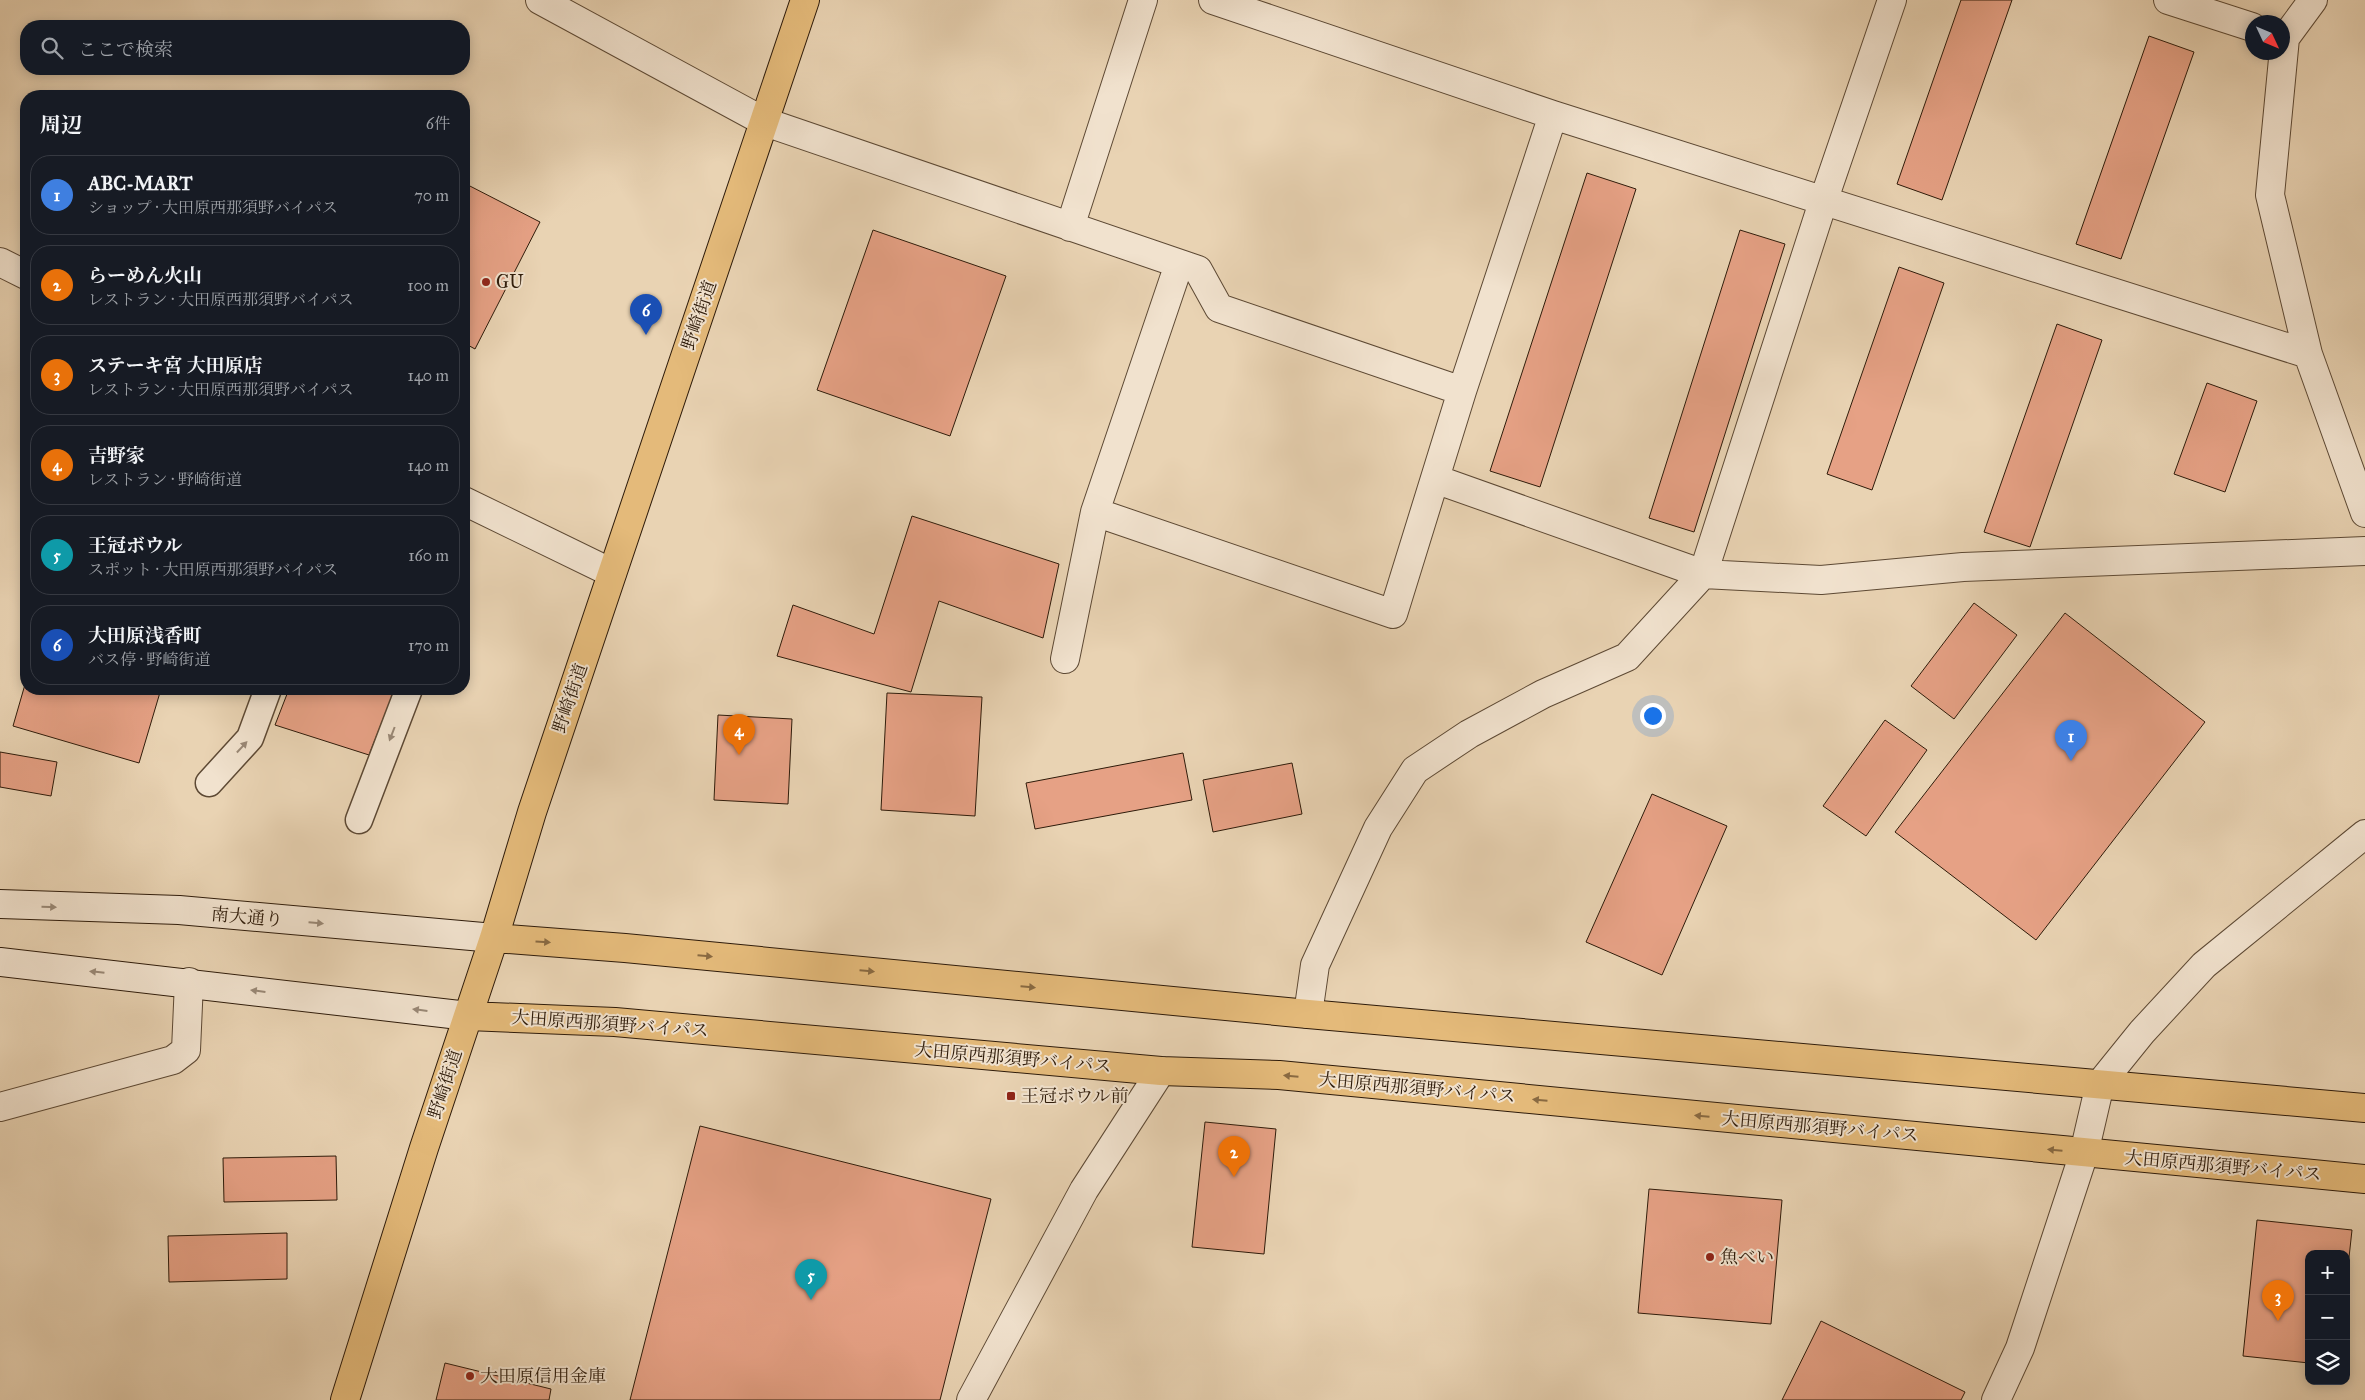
<!DOCTYPE html>
<html lang="ja">
<meta charset="utf-8">
<style>
:root{--surface:#171b24;--page:#242831;--text:#f1f3f6;--muted:#9ea1a6;--line:#363941;--accent:#c59692}
body{margin:0;font-family:"IM FELL Great Primer","Noto Serif JP",serif;background:var(--page);color:var(--text)}
.controls{position:absolute;right:15px;bottom:15px;display:grid;overflow:hidden;border-radius:10px;box-shadow:0 2px 12px #0003}
.controls button{width:45px;height:45px;display:grid;place-items:center;padding:0;border:0;border-bottom:1px solid var(--line);background:var(--surface);color:var(--text);font:25px sans-serif}
.compass{position:absolute;left:2245px;top:15px;width:45px;height:45px;border-radius:50%;background:var(--surface);box-shadow:0 2px 12px #0003;rotate:134deg}
.you{position:absolute;left:1652px;top:715px;width:18px;height:18px;margin:-12px;border:4px solid #fff;border-radius:50%;background:#1a73e8;box-shadow:0 0 0 8px #1a73e833}
.badge{display:grid;place-items:center;width:32px;height:32px;border-radius:50%;background:var(--accent);color:#fff;font-size:16px;font-weight:700}
.pin{position:absolute;translate:-50% -41px;filter:drop-shadow(0 1px 2px #0008)}
.pin::after{content:'';position:absolute;top:26px;width:18px;height:15px;background:inherit;clip-path:polygon(0 0,100% 0,50% 100%)}
.list{margin:0;padding:0;list-style:none}
h2{display:flex;justify-content:space-between;align-items:center;height:65px;margin:0;padding:0 20px;font-size:21px}
h2 small{font-size:16px;font-weight:400;color:var(--muted)}
.list li{display:grid;grid-template-columns:32px 1fr auto;gap:15px;align-items:center;box-sizing:border-box;height:80px;margin:0 10px 10px;padding:0 10px;border:1px solid var(--line);border-radius:20px}
.list b{display:block;font-size:19px;white-space:nowrap}
.list p{margin:0;font-size:16px;white-space:nowrap;color:var(--muted)}
.list em{font-size:16px;font-style:normal;color:var(--muted)}
.icon{flex:none;width:28px;height:28px;fill:none;stroke:currentColor;stroke-width:2;stroke-linecap:round;stroke-linejoin:round}
.map{position:relative;flex:none;width:2365px;height:1400px;overflow:hidden}
.search{position:absolute;background:var(--surface);box-shadow:0 2px 12px #0003;left:20px;top:20px;width:450px;height:55px;display:flex;align-items:center;gap:12px;box-sizing:border-box;padding:0 18px;border-radius:20px;color:var(--muted);font-size:19px}
.panel{position:absolute;background:var(--surface);box-shadow:0 2px 12px #0003;left:20px;top:90px;width:450px;height:605px;border-radius:20px}
.map>svg:first-child{display:block}
.building{fill:#e6a185;stroke:#2e1b0a}
.lines{fill:none;stroke-linecap:round;stroke-linejoin:round}
.lane-casing{stroke:#5d4934;stroke-width:29}
.street-casing{stroke:#5d4934;stroke-width:30}
.secondary-casing{stroke:#2e1b0a;stroke-width:30}
.highway-casing{stroke:#2e1b0a;stroke-width:30}
.lane{stroke:#f1e2ce;stroke-width:26}
.street{stroke:#f1e2ce;stroke-width:28}
.secondary{stroke:#f1e2ce;stroke-width:28}
.highway{stroke:#e4ba7a;stroke-width:28}
.oneway{fill:#998876}
.oneway2{fill:#896a42}
.poi-dot{fill:#8f2418;stroke:#f1e2ce;stroke-width:2}
.labels{text-anchor:middle;stroke-width:4;stroke-linejoin:round;paint-order:stroke}
.poi-label{font-size:18px;fill:#2e1b0a;stroke:#f1e2ce;text-anchor:start}
.street-label{font-size:18px;fill:#2e1b0a;stroke:#f1e2ce}
</style>
<div class="map">
<svg width="2365" height="1400" viewBox="0 0 2365 1400">
<rect width="100%" height="100%" fill="#e9d3b3"/>
<filter id="stains"><feTurbulence type="fractalNoise" baseFrequency=".004" numOctaves="4"/><feColorMatrix values="0 0 0 0 .2 0 0 0 0 .09 0 0 0 0 .02 0 0 0 .5 -.17"/></filter>
<radialGradient id="worn" r=".72"><stop offset=".6" stop-color="#630" stop-opacity="0"/><stop offset="1" stop-color="#630" stop-opacity=".3"/></radialGradient>
<path class="building" d="M1961 0H2012L1942 200 1897 184Z
M2149 36 2194 52 2121 259 2076 244Z
M1587 173 1636 189 1540 487 1490 471Z
M464 183 540 222 475 349 464 343Z
M873 230 1006 276 950 436 817 390Z
M1740 230 1785 244 1694 532 1649 518Z
M1899 267 1944 283 1872 490 1827 474Z
M2057 324 2102 340 2030 547 1984 532Z
M2207 383 2257 401 2225 492 2174 474Z
M912 516 1059 564 1043 638 939 601 911 692 777 656 793 605 874 634Z
M1974 603 2017 635 1954 719 1911 686Z
M2065 613 2205 722 2036 940 1895 832Z
M26 681V689H161L139 763 13 726Z
M289 689H395L369 755 275 725Z
M887 693 982 697 975 816 881 810Z
M718 715 792 719 788 804 714 800Z
M1885 720 1927 750 1866 836 1823 806Z
M0 752 57 762 51 796 0 787Z
M1183 753 1192 800 1035 829 1026 783Z
M1292 763 1302 814 1213 832 1203 780Z
M1652 794 1727 826 1662 975 1586 942Z
M1205 1122 1276 1129 1264 1254 1192 1247Z
M700 1126 991 1199 940 1400H630Z
M336 1156 337 1200 224 1202 223 1158Z
M1649 1189 1782 1200 1771 1324 1638 1313Z
M2257 1220 2352 1230 2346 1285V1254H2309V1363L2243 1356Z
M287 1233V1279L169 1282 168 1236Z
M1821 1321 1965 1392 1961 1400H1782Z
M445 1363 551 1389 549 1400H436Z"/>
<g class="lines">
<defs>
<path id="lane" d="M209 783 250 738 268 689
M359 820 409 689"/>
<path id="street" d="M540 0 765 122 1198 270 1219 308 1462 391
M1213 0 1553 115 2308 354
M2168 0 2252 27
M2313 0 2285 38 2270 195 2308 354 2365 513
M1070 227 1143 0
M0 262 26 275
M1435 479 1703 574 1821 580 1963 567 2365 551
M464 501 612 573
M1095 512 1393 614 1462 391 1553 115
M1065 659 1095 512 1179 264
M1308 1014 1315 965 1378 828 1415 770 1469 734 1543 694 1627 657 1703 574 1823 202 1892 0
M0 1107 173 1060 186 1050 189 982
M971 1400 1084 1190 1161 1071
M1996 1400 2020 1348 2084 1153 2100 1084 2142 1032 2204 965 2365 834"/>
<path id="secondary" d="M0 904 179 910 494 938
M0 962 468 1016"/>
<path id="highway" d="M494 938 625 948 1308 1014 2365 1108
M468 1016 615 1022 1161 1071 1279 1075 2365 1179
M345 1400 424 1148 494 938 532 812 805 0"/>
</defs>
<use href="#lane" class="lane-casing"/>
<use href="#street" class="street-casing"/>
<use href="#secondary" class="secondary-casing"/>
<use href="#highway" class="highway-casing"/>
<use href="#lane" class="lane"/>
<use href="#street" class="street"/>
<use href="#secondary" class="secondary"/>
<use href="#highway" class="highway"/>
</g>
<defs><path id="oneway-solid" d="M-6-.8H1V-3.2L6.5 0L1 3.2V.8H-6Z" transform="scale(1.25)"/></defs>
<g class="oneway">
<use href="#oneway-solid" transform="translate(392 734) rotate(111)"/>
<use href="#oneway-solid" transform="translate(242 747) rotate(-47)"/>
<use href="#oneway-solid" transform="translate(49 907) rotate(2)"/>
<use href="#oneway-solid" transform="translate(316 923) rotate(5)"/>
<use href="#oneway-solid" transform="translate(97 972) rotate(-174)"/>
<use href="#oneway-solid" transform="translate(258 991) rotate(-173)"/>
<use href="#oneway-solid" transform="translate(420 1010) rotate(-173)"/>
</g>
<g class="oneway2">
<use href="#oneway-solid" transform="translate(543 942) rotate(4)"/>
<use href="#oneway-solid" transform="translate(705 956) rotate(5)"/>
<use href="#oneway-solid" transform="translate(867 971) rotate(5)"/>
<use href="#oneway-solid" transform="translate(1028 987) rotate(5)"/>
<use href="#oneway-solid" transform="translate(1291 1076) rotate(-175)"/>
<use href="#oneway-solid" transform="translate(1540 1100) rotate(-175)"/>
<use href="#oneway-solid" transform="translate(1702 1116) rotate(-175)"/>
<use href="#oneway-solid" transform="translate(2055 1150) rotate(-175)"/>
</g>
<g class="poi-dot">
<circle cx="486" cy="282" r="5"/>
<rect x="1006" y="1091" width="10" height="10" rx="2.5"/>
<circle cx="1710" cy="1257" r="5"/>
<circle cx="470" cy="1376" r="5"/>
</g>
<g class="labels">
<g class="poi-label">
<text x="496" y="288">GU</text>
<text x="1021" y="1102">王冠ボウル前</text>
<text x="1720" y="1263">魚べい</text>
<text x="480" y="1382">大田原信用金庫</text>
</g>
<g class="street-label">
<text transform="translate(699 315) rotate(-71)" y="6">野崎街道</text>
<text transform="translate(570 698) rotate(-71)" y="6">野崎街道</text>
<text transform="translate(247 917) rotate(5)" y="6">南大通り</text>
<text transform="translate(610 1024) rotate(4)" y="6">大田原西那須野バイパス</text>
<text transform="translate(1013 1058) rotate(5)" y="6">大田原西那須野バイパス</text>
<text transform="translate(445 1084) rotate(-72)" y="6">野崎街道</text>
<text transform="translate(1417 1088) rotate(5)" y="6">大田原西那須野バイパス</text>
<text transform="translate(1820 1127) rotate(5)" y="6">大田原西那須野バイパス</text>
<text transform="translate(2223 1166) rotate(5)" y="6">大田原西那須野バイパス</text>
</g>
</g>
<rect width="100%" height="100%" filter="url(#stains)"/>
<rect width="100%" height="100%" fill="url(#worn)"/>
</svg>
<div class="controls">
<button>+</button>
<button>−</button>
<button><svg class="icon" aria-label="layers" viewBox="0 0 24 24"><path d="M12 4l9 5-9 5-9-5zM3 14l9 5 9-5"/></svg></button>
</div>
<svg class="compass" viewBox="-18 -18 36 36"><path d="M0-13l5 13h-10z" fill="#e53935"/><path d="M0 13l5-13h-10z" fill="#9ea1a6"/></svg>
<div class="you"></div>
<div class="pin badge" style="left:2071px;top:761px;background:#3f7fe0">1</div>
<div class="pin badge" style="left:1234px;top:1177px;background:#e8710a">2</div>
<div class="pin badge" style="left:2278px;top:1321px;background:#e8710a">3</div>
<div class="pin badge" style="left:739px;top:755px;background:#e8710a">4</div>
<div class="pin badge" style="left:811px;top:1300px;background:#0f9aa8">5</div>
<div class="pin badge" style="left:646px;top:335px;background:#1a4fb4">6</div>
<div class="search"><svg class="icon" aria-label="search" viewBox="0 0 24 24"><circle cx="10" cy="10" r="6"/><path d="M15 15l6 6"/></svg>ここで検索</div>
<section class="panel">
<h2>周辺<small>6件</small></h2>
<ul class="list">
<li><span class="badge" style="background:#3f7fe0">1</span><div><b>ABC-MART</b><p>ショップ · 大田原西那須野バイパス</p></div><em>70 m</em></li>
<li><span class="badge" style="background:#e8710a">2</span><div><b>らーめん火山</b><p>レストラン · 大田原西那須野バイパス</p></div><em>100 m</em></li>
<li><span class="badge" style="background:#e8710a">3</span><div><b>ステーキ宮 大田原店</b><p>レストラン · 大田原西那須野バイパス</p></div><em>140 m</em></li>
<li><span class="badge" style="background:#e8710a">4</span><div><b>吉野家</b><p>レストラン · 野崎街道</p></div><em>140 m</em></li>
<li><span class="badge" style="background:#0f9aa8">5</span><div><b>王冠ボウル</b><p>スポット · 大田原西那須野バイパス</p></div><em>160 m</em></li>
<li><span class="badge" style="background:#1a4fb4">6</span><div><b>大田原浅香町</b><p>バス停 · 野崎街道</p></div><em>170 m</em></li>
</ul>
</section>
</div>
